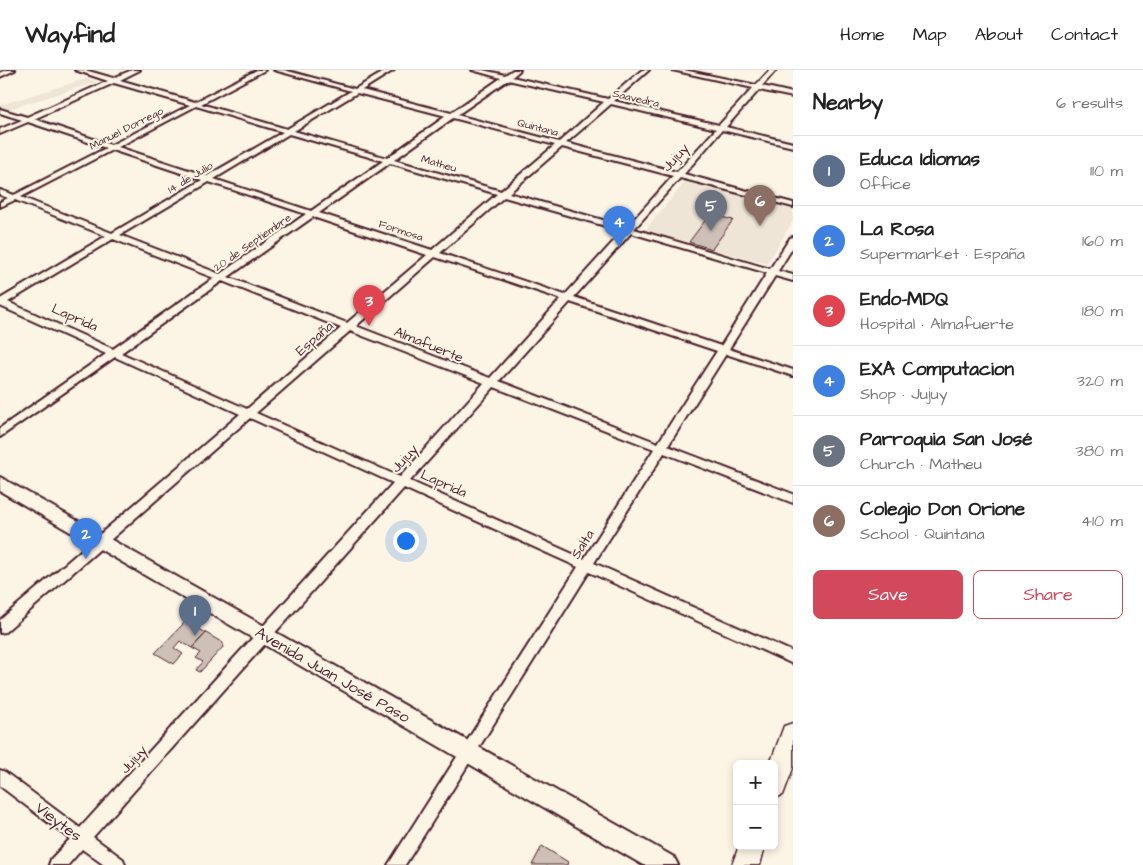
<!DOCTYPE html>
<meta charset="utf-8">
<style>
:root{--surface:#fff;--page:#f6f6f6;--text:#222;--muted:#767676;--line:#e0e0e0;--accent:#d1495b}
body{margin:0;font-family:"Architects Daughter",sans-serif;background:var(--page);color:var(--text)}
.controls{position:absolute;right:15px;bottom:15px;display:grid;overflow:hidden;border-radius:8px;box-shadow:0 2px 8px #0003}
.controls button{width:45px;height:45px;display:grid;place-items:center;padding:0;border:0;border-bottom:1px solid var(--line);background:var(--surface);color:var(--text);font:25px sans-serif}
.you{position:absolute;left:405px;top:470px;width:18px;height:18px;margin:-12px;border:4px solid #fff;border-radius:50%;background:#1a73e8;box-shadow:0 0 0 8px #1a73e833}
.badge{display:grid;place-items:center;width:32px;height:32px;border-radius:50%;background:var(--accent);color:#fff;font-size:16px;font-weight:700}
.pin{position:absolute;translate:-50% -41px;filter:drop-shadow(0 1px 2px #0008)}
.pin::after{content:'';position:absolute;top:26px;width:18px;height:15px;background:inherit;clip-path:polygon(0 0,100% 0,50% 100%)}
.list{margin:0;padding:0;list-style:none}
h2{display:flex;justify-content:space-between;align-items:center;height:65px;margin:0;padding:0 20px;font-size:21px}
h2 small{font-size:16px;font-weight:400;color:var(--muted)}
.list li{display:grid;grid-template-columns:32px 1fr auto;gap:15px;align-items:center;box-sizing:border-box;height:70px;padding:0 20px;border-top:1px solid var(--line)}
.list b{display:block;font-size:19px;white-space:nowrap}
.list p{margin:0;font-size:16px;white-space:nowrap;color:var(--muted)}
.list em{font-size:16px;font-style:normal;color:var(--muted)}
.actions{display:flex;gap:10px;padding:15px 20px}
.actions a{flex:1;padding:11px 0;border:1px solid var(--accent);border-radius:8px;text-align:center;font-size:18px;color:var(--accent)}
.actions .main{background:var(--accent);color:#fff}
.map{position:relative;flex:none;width:793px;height:795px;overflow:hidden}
header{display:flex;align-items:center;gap:30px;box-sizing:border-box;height:70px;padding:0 25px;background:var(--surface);border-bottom:1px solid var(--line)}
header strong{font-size:24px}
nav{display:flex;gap:28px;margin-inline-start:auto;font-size:18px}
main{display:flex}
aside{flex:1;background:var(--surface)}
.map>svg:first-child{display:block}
.built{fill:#eee5d7}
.building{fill:#cfc0b7;stroke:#4a1f2b}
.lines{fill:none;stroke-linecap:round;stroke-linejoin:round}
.minor-casing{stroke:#4a1f2b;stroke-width:4}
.secondary-casing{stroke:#4a1f2b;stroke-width:4}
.primary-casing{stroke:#4a1f2b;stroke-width:3}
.minor{fill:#fcf5e5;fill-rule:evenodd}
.secondary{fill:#fcf5e5;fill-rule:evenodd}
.primary{fill:#fcf5e5;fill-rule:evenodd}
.labels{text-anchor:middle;stroke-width:4;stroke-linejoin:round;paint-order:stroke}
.far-street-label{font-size:11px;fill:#4a1f2b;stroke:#fcf5e5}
.street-label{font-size:14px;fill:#4a1f2b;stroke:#fcf5e5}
.near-street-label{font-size:16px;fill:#4a1f2b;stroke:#fcf5e5}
</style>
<header>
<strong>Wayfind</strong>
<nav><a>Home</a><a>Map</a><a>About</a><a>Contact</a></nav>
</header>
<main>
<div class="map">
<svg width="793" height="795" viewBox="0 0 793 795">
<rect width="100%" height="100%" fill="#fcf5e5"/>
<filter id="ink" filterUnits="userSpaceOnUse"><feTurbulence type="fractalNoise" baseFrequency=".02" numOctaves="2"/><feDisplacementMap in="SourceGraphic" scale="10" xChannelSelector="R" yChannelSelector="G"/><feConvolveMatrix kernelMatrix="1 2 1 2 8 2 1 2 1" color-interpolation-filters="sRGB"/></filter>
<g filter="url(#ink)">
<path class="built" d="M88 8 97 12 0 42V35Z
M685 112 793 139V151L767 194 712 179 732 150 710 144 689 172 645 160Z"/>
<path class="building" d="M710 144 733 150 712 179 689 172Z
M186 551 206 563 192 578 180 571 174 578 183 584 174 594 155 583Z
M206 563 223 573V577L200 602 196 600 203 592 196 588 201 583 192 578Z
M542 776 568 792 567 795H532Z"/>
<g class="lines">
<defs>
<path id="minor" d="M7 0H15L0 7V3Z
M75 0H85L113 8 132 0H140L120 10 195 32 257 0H265L201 34 287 59 351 21 274 0H284L355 19 387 0H394L362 20 451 43 501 8 472 0H483L505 5 513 0H520L512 7 608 29 642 0H649L614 31 719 55 753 18 672 0H684L756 15 770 0H776L762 16 793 23V27L759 20 726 57 793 73V77L722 60 684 104 793 133V137L680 108 634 159 770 199 790 168 793 167V177L778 201 793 205V211L775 206 729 279 793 300V306L726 284 668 376 793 424V433L664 383 594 493 793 582V594L589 502 405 795H388L578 497 404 418 93 767 123 789 125 795H104L82 779 68 795H49L51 789 70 769 0 716V700L5 702 80 758 393 413 250 348 5 562 0 563V550L240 344 115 287 0 367V358L106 284 0 236V229L106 166 15 130 0 137V132L8 128 0 125V120L14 125 106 78 28 52 0 64V59L22 50 0 43V39L27 47 108 11ZM508 10 604 32 559 72 457 45ZM114 13 190 35 111 75 34 49ZM357 23 446 46 387 88 294 61ZM611 34 716 59 677 102 566 73ZM196 36 283 62 207 106 118 77ZM453 48 555 75 501 121 394 90ZM289 64 383 91 311 141 214 109ZM562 77 673 106 627 157 509 123ZM112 80 202 110 112 163 21 127ZM390 93 497 124 432 180 319 143ZM209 112 306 144 220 204 120 165ZM504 127 623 161 565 225 440 183ZM313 147 427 185 347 253 228 207ZM631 163 767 203 721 276 574 227ZM113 169 214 208 113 279 8 232ZM435 187 561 229 490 308 356 256ZM222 211 341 258 247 339 121 283ZM570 232 717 281 658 373 499 311ZM350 261 484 313 400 407 256 343ZM494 317 654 379 584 489 410 411Z"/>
<path id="secondary" d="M0 407 674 787 678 795H643L0 421Z"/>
<path id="primary" d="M793 653V698L783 725 774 728V694H770L784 656Z
M739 776H765L760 795H732Z"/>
</defs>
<use href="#minor" class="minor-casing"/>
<use href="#secondary" class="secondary-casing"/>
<use href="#primary" class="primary-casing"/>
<use href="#minor" class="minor"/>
<use href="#secondary" class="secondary"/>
<use href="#primary" class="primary"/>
</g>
</g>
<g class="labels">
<g class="far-street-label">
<text transform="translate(636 28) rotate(13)" y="4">Saavedra</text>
<text transform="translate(538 57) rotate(15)" y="4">Quintana</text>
<text transform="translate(126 58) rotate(-27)" y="4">Manuel Dorrego</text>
<text transform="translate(439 93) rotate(16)" y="4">Matheu</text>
<text transform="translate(190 107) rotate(-31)" y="4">14 de Julio</text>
<text transform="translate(401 160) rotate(18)" y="4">Formosa</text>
<text transform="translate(252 172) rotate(-35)" y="4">20 de Septiembre</text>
</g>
<g class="street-label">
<text transform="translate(675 87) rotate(-48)" y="5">Jujuy</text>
<text transform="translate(75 247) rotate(24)" y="5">Laprida</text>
<text transform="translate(314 268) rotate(-41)" y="5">España</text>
<text transform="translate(429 274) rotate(22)" y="5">Almafuerte</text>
<text transform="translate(404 388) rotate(-48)" y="5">Jujuy</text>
<text transform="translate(444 413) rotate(24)" y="5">Laprida</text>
<text transform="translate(582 474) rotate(-58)" y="5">Salta</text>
<text transform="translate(133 689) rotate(-48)" y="5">Jujuy</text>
</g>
<g class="near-street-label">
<text transform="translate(333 604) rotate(30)" y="6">Avenida Juan José Paso</text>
<text transform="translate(59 751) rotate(37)" y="6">Vieytes</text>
</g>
</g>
</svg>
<div class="controls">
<button>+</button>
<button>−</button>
</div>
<div class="you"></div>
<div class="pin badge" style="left:195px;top:566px;background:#5c6f8a">1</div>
<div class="pin badge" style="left:86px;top:489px;background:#3f7fe0">2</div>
<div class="pin badge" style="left:369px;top:256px;background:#e0444e">3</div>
<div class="pin badge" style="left:619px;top:177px;background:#3f7fe0">4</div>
<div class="pin badge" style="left:711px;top:161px;background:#6b7280">5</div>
<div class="pin badge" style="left:760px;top:156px;background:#8d6e63">6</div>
</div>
<aside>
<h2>Nearby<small>6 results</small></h2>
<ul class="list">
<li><span class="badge" style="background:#5c6f8a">1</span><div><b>Educa Idiomas</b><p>Office</p></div><em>110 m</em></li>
<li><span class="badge" style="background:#3f7fe0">2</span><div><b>La Rosa</b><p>Supermarket · España</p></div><em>160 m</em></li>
<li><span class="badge" style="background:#e0444e">3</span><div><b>Endo-MDQ</b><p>Hospital · Almafuerte</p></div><em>180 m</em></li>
<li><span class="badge" style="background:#3f7fe0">4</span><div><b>EXA Computacion</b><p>Shop · Jujuy</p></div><em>320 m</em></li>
<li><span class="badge" style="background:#6b7280">5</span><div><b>Parroquia San José</b><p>Church · Matheu</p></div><em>380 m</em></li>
<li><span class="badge" style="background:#8d6e63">6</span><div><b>Colegio Don Orione</b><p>School · Quintana</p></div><em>410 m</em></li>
</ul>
<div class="actions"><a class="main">Save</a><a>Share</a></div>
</aside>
</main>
